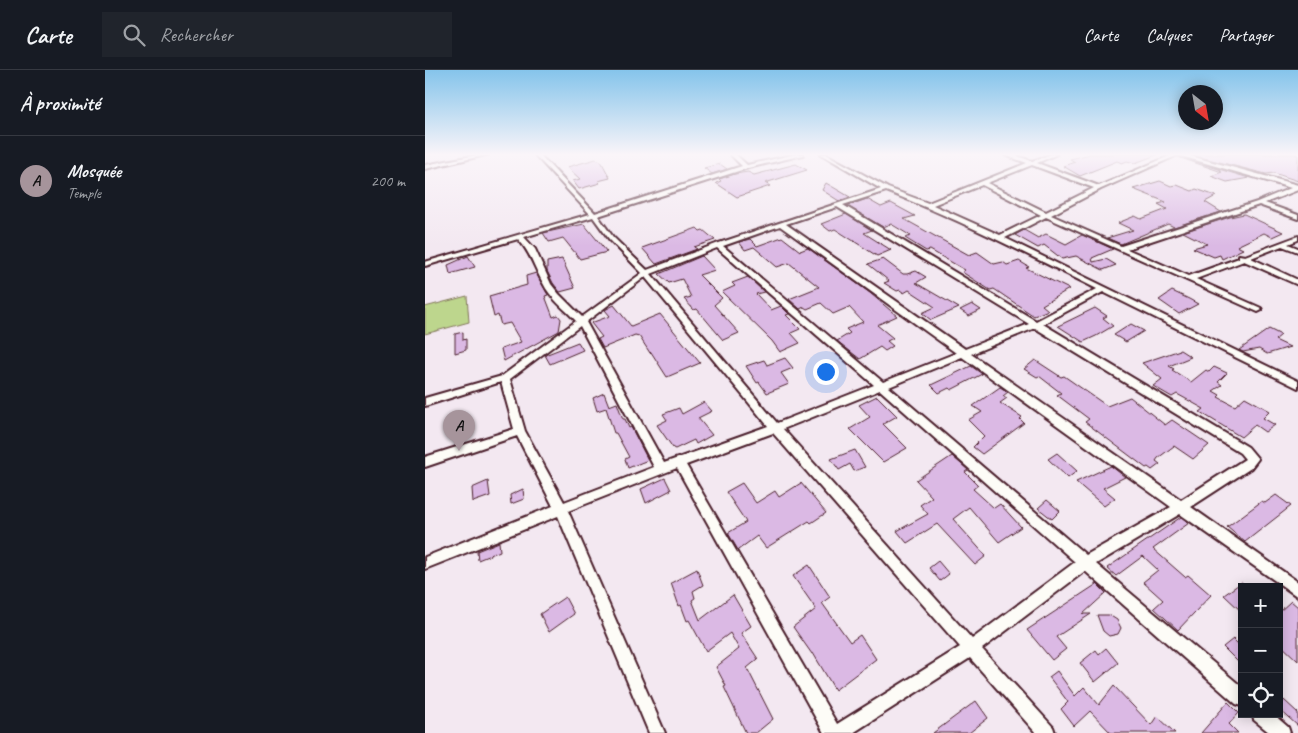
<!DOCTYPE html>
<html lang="fr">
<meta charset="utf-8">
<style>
:root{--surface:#171b24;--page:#20242c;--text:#f1f3f6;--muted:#9ea1a6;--line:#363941;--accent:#a6949b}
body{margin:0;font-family:Caveat,sans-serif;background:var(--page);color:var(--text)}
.controls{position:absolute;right:15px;bottom:15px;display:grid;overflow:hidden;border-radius:0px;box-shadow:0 2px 12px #0003}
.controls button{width:45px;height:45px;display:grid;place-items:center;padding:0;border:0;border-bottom:1px solid var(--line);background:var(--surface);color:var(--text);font:25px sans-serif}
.compass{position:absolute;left:753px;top:15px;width:45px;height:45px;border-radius:50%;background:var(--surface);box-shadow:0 2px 12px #0003;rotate:149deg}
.you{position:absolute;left:400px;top:301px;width:18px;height:18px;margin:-12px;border:4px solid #fff;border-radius:50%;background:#1a73e8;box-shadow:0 0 0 8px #1a73e833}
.badge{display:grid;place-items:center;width:32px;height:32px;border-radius:50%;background:var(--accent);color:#111;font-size:16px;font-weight:700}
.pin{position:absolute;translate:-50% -41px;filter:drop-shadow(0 1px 2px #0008)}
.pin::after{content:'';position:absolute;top:26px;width:18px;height:15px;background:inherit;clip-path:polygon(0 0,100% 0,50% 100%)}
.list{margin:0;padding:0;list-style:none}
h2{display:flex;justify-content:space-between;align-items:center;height:65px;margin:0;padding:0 20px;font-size:21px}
h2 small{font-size:16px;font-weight:400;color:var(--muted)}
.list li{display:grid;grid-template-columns:32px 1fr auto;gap:15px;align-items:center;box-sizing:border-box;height:90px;padding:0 20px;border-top:1px solid var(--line)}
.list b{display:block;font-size:19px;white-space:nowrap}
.list p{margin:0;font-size:16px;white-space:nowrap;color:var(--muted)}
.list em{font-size:16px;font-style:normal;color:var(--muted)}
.icon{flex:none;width:28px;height:28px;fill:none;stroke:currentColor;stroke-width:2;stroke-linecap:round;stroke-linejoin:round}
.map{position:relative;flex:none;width:873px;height:663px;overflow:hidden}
header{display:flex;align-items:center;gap:30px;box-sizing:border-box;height:70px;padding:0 25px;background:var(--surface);border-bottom:1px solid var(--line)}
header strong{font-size:24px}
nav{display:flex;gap:28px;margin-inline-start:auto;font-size:18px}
.search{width:350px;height:45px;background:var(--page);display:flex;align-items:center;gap:12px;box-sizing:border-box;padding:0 18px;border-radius:0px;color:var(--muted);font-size:19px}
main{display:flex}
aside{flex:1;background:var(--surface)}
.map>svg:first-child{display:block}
.green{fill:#bdd68d;stroke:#847a5c}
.building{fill:#dbb9e4;stroke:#4a1f2b}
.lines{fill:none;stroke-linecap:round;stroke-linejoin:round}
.minor-casing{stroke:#4a1f2b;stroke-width:4}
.minor{fill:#fdfcf7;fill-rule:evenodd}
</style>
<header>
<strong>Carte</strong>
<div class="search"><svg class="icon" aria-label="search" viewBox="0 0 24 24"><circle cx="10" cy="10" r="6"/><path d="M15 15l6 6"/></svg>Rechercher</div>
<nav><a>Carte</a><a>Calques</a><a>Partager</a></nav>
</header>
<main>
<aside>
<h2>À proximité<small></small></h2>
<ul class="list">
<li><span class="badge">A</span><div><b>Mosquée</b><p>Temple</p></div><em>200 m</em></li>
</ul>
</aside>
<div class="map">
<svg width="873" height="663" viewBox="0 0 873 663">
<rect width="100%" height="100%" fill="#f3e8f1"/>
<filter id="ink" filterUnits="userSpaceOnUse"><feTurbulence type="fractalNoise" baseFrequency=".02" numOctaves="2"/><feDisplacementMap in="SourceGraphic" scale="10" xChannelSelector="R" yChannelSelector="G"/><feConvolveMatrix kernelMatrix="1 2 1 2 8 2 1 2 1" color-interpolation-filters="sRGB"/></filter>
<g filter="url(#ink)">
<path class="green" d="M42 226 44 252 0 264V237Z"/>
<path class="building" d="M665 84H734L710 93 702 91 697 93 692 91 655 106 638 96 650 92 645 89Z
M763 84H869L873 85V111L849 103 841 104Z
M753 87 824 108 802 112 786 106 797 102Z
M171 89 176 91 185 108 173 111 175 113 154 119 148 111 155 109 142 97Z
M295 94 302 99 287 104 279 98Z
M371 94 382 100 340 113 345 116 312 127 291 113 296 111 294 109 310 104 323 102 329 105Z
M735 111 746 116 752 115 767 121 771 119 791 126 780 132 796 142 749 157 743 154 696 174 682 168 708 160 693 153 710 146 716 149 742 139 733 134 741 132 708 119Z
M401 113 425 127 414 131 397 120Z
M442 129 456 137 466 133 490 146 479 149 544 185 552 182 569 194 578 192 582 195 594 191 604 197 601 198 644 219 617 235 623 240 609 246 569 219 565 220 537 202 540 200 505 180 501 181 480 168 486 166 466 154 458 157 422 136Z
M421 144 447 160 439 163 466 180 452 186 410 159 405 161 396 154Z
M819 144 858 162 847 167 839 163 812 176 818 179 797 189 795 185 789 187 768 178 782 174 758 162 805 147Z
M159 154 182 182 155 189 138 168 124 172 118 163Z
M272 158 275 161 278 160 290 170 269 177 272 179 231 194 217 178Z
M599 160 613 168 621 164 641 174 657 165 688 179 667 188 668 192 681 189 691 195 678 200 651 186 637 189 619 175 613 178 590 165Z
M357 167 375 181 383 178 445 223 472 246 452 255 468 268 462 271 468 276 460 281 455 277 435 289 412 271 425 263 421 259 438 252 424 237 408 244 396 233 382 239 379 237 375 239 364 229 394 217 364 193 352 197 329 177 320 180 314 172 325 169 332 176Z
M43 186 50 197 25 204 23 195Z
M277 186 290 200 274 205 297 228 289 235 314 263 298 270 272 239 269 240 259 229 266 227 257 209 244 213 234 204Z
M137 189 150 218 135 222 128 213 122 201V192Z
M458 189 478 204H482L491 201 501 207 491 213 534 238 506 250 497 243 510 237 484 220 479 223 475 220 472 221 459 213 464 211 443 194Z
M111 203 123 225 120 226 128 247 133 245 136 249 134 261 79 291 76 279 96 272 85 253 76 255 73 245 69 247 64 226 102 215 101 206Z
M323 207 339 222 331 224 346 240 356 236 364 244 361 245 375 259 366 263 375 273 355 282 347 271 297 222 310 216 307 213Z
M747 221 764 229 773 234 754 244 734 230Z
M547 234 556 240 544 246 535 240Z
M189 235 206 256 235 244 275 293 242 307 226 282 225 283 214 266 210 265 178 278 173 269 177 267 166 253 185 246 180 240Z
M670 238 682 246 678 248 688 256 671 266 658 272 633 256Z
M706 254 719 261 701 272 689 265Z
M844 259 856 265 850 270 865 277 842 284 834 279 818 282 814 280Z
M38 262V270L41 269V280L30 283V264Z
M153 272 158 280 125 294 120 285Z
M755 280 766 287 744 296 749 299 747 300 766 312 781 300 784 302 789 297 802 303 793 312 797 315 788 321 795 325 793 327 810 336 820 327 845 341 838 348 850 355 840 362 830 355 816 367 775 342 779 339 752 324 747 327 728 316 737 309 717 293Z
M360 288 368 298 356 303 364 314 342 323 334 312 332 313 321 296 339 290 342 295Z
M610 290 636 307 639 306 682 336 705 327 740 355 747 350 784 375 768 389 749 376 733 388 731 391 735 394 727 400 723 397 721 398 660 352 664 349 632 325 636 323 614 306 612 307 599 299Z
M546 296 557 304 526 320 524 318 514 323 506 315Z
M575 317 583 322 578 326 582 328 575 333 597 347 595 349 599 353 557 384 548 377 559 366 543 350 557 342 548 336Z
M179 323 184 336 192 333 198 349H200L204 358 206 357 223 390 203 398 200 389 204 387 191 363H189L181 338 172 341 168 328Z
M452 326 472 346 458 354 482 378 458 392 425 359 445 347 434 335Z
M279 332 287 341 273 348 287 365 271 374 269 370 250 379 248 378 232 355 242 350 238 344 254 338 257 344Z
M430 380 440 397 429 401 425 394 414 400 406 389Z
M632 383 652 401 643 408 623 389Z
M527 386 543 400 540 402 553 415 548 419 569 438 575 434 596 457 574 472 544 437 528 449 561 486 550 495 512 454 482 473 472 461 503 444 495 435 507 427 491 410Z
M686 396 700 407 678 418 690 428 679 436 651 412Z
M240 408 246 420 221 433 216 419Z
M63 411 65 426 48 432 47 418Z
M317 413 331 433 350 421 354 427 376 413 401 443 386 453 384 451 341 478 332 466 313 480 303 463 321 452 301 422Z
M98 419 99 429 86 434 85 425Z
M851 425 866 436 820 472 802 457 837 431 840 433Z
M622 430 635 441 627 449 613 438Z
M756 447 764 453 728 479 760 507 763 505 786 525 753 560 729 538 738 530 718 512 733 500 718 486 691 506 682 498Z
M74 472 75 481 53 490 52 481Z
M513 491 524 504 515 511 504 498Z
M384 495 405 527 397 533 425 572 435 565 451 589 410 620 388 583 387 584 368 557 391 539 368 506Z
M272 499 278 515 268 521 270 528 267 530 275 550 308 525 326 556 316 563 333 589 322 598 348 649 331 663H321L299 617 301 616 291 597 314 579 305 563 281 581 264 550 262 551 256 535 254 536 246 513Z
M817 512V542L799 525Z
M672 514 681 523 658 544H666L631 567 641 579 627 590 602 560Z
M140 527 149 544 124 562 115 544Z
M866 531 873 537V591L854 573V542Z
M672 545H684L692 550 696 558 693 564 684 566 678 561Z
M808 569 817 578V596L798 577Z
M681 578 693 593 670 612 655 593 671 580 674 584Z
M632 601 650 626 659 617 674 635 689 616 726 655 732 646 750 663H686L665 641 649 656 636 639 643 632 624 607Z
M859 630 873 643V656L854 639Z
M551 631 563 648 544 663H508Z
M803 632 814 643 804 654 813 663H776Z"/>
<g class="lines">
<defs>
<path id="minor" d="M57 84H65L0 99V95Z
M109 84H114L170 143 317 96 305 84H310L322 95 371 84H378V85L323 98 173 146 188 167 222 200 291 174 456 119 396 84H401L463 118 503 133 602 93 580 85V84H586L607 91 627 84H632L612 93 674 116 749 84H758L873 115V120L840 133 873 145V149L834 135 702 179 764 206 814 188V185L820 186 873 166V170L863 174 873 178V182L857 176 826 188 873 210V215L819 191 771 209 836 238 837 240 833 242 621 147 580 168 873 311V318L678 222 618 254 823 377 833 389 826 398 766 437 873 512V527L755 444 671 494 817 617V636L811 634 660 501 557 579 628 657 630 663H611L545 588 428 663H399L252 398 143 441 240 663H224L133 446 0 499V487L128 436 92 366 0 397V387L89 359 76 312 0 336V328L77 306 151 251C140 239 125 228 118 213 109 197 106 183 93 169L0 196V192L165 144ZM753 85 866 118 832 132 696 176 626 145 676 119ZM607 95 669 118 621 142 562 113ZM557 115 616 145 575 165 508 135ZM461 121C533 149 602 184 672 219L611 251 418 135ZM412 137 604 254 540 279 361 154ZM168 147 184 169 217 203 157 247 134 224 126 214 110 179 99 167ZM355 156 531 283 458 312 298 176ZM292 178 449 315 352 353 226 204ZM220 207 343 356 239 393 161 252ZM155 256 229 397 139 432 100 361 85 309ZM610 258 815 383 820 389 756 430 546 284ZM537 287 746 437 661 485 464 317ZM455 320 650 492 547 569 358 359ZM348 363 535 577 412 654 261 395Z
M827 644H848L863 657 865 663H845L829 650Z"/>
</defs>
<use href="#minor" class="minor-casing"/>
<use href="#minor" class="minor"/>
</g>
</g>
<linearGradient id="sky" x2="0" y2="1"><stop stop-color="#85c4eb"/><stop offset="0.48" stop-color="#faf5f9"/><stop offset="1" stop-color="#faf5f9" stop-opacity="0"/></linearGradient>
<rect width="873" height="176" fill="url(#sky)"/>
</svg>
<div class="controls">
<button>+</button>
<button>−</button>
<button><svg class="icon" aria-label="locate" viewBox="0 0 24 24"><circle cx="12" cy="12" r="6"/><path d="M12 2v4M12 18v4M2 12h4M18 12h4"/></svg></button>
</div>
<svg class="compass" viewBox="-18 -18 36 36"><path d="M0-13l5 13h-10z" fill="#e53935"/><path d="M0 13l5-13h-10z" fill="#9ea1a6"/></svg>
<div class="you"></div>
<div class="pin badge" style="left:34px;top:381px">A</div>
</div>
</main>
